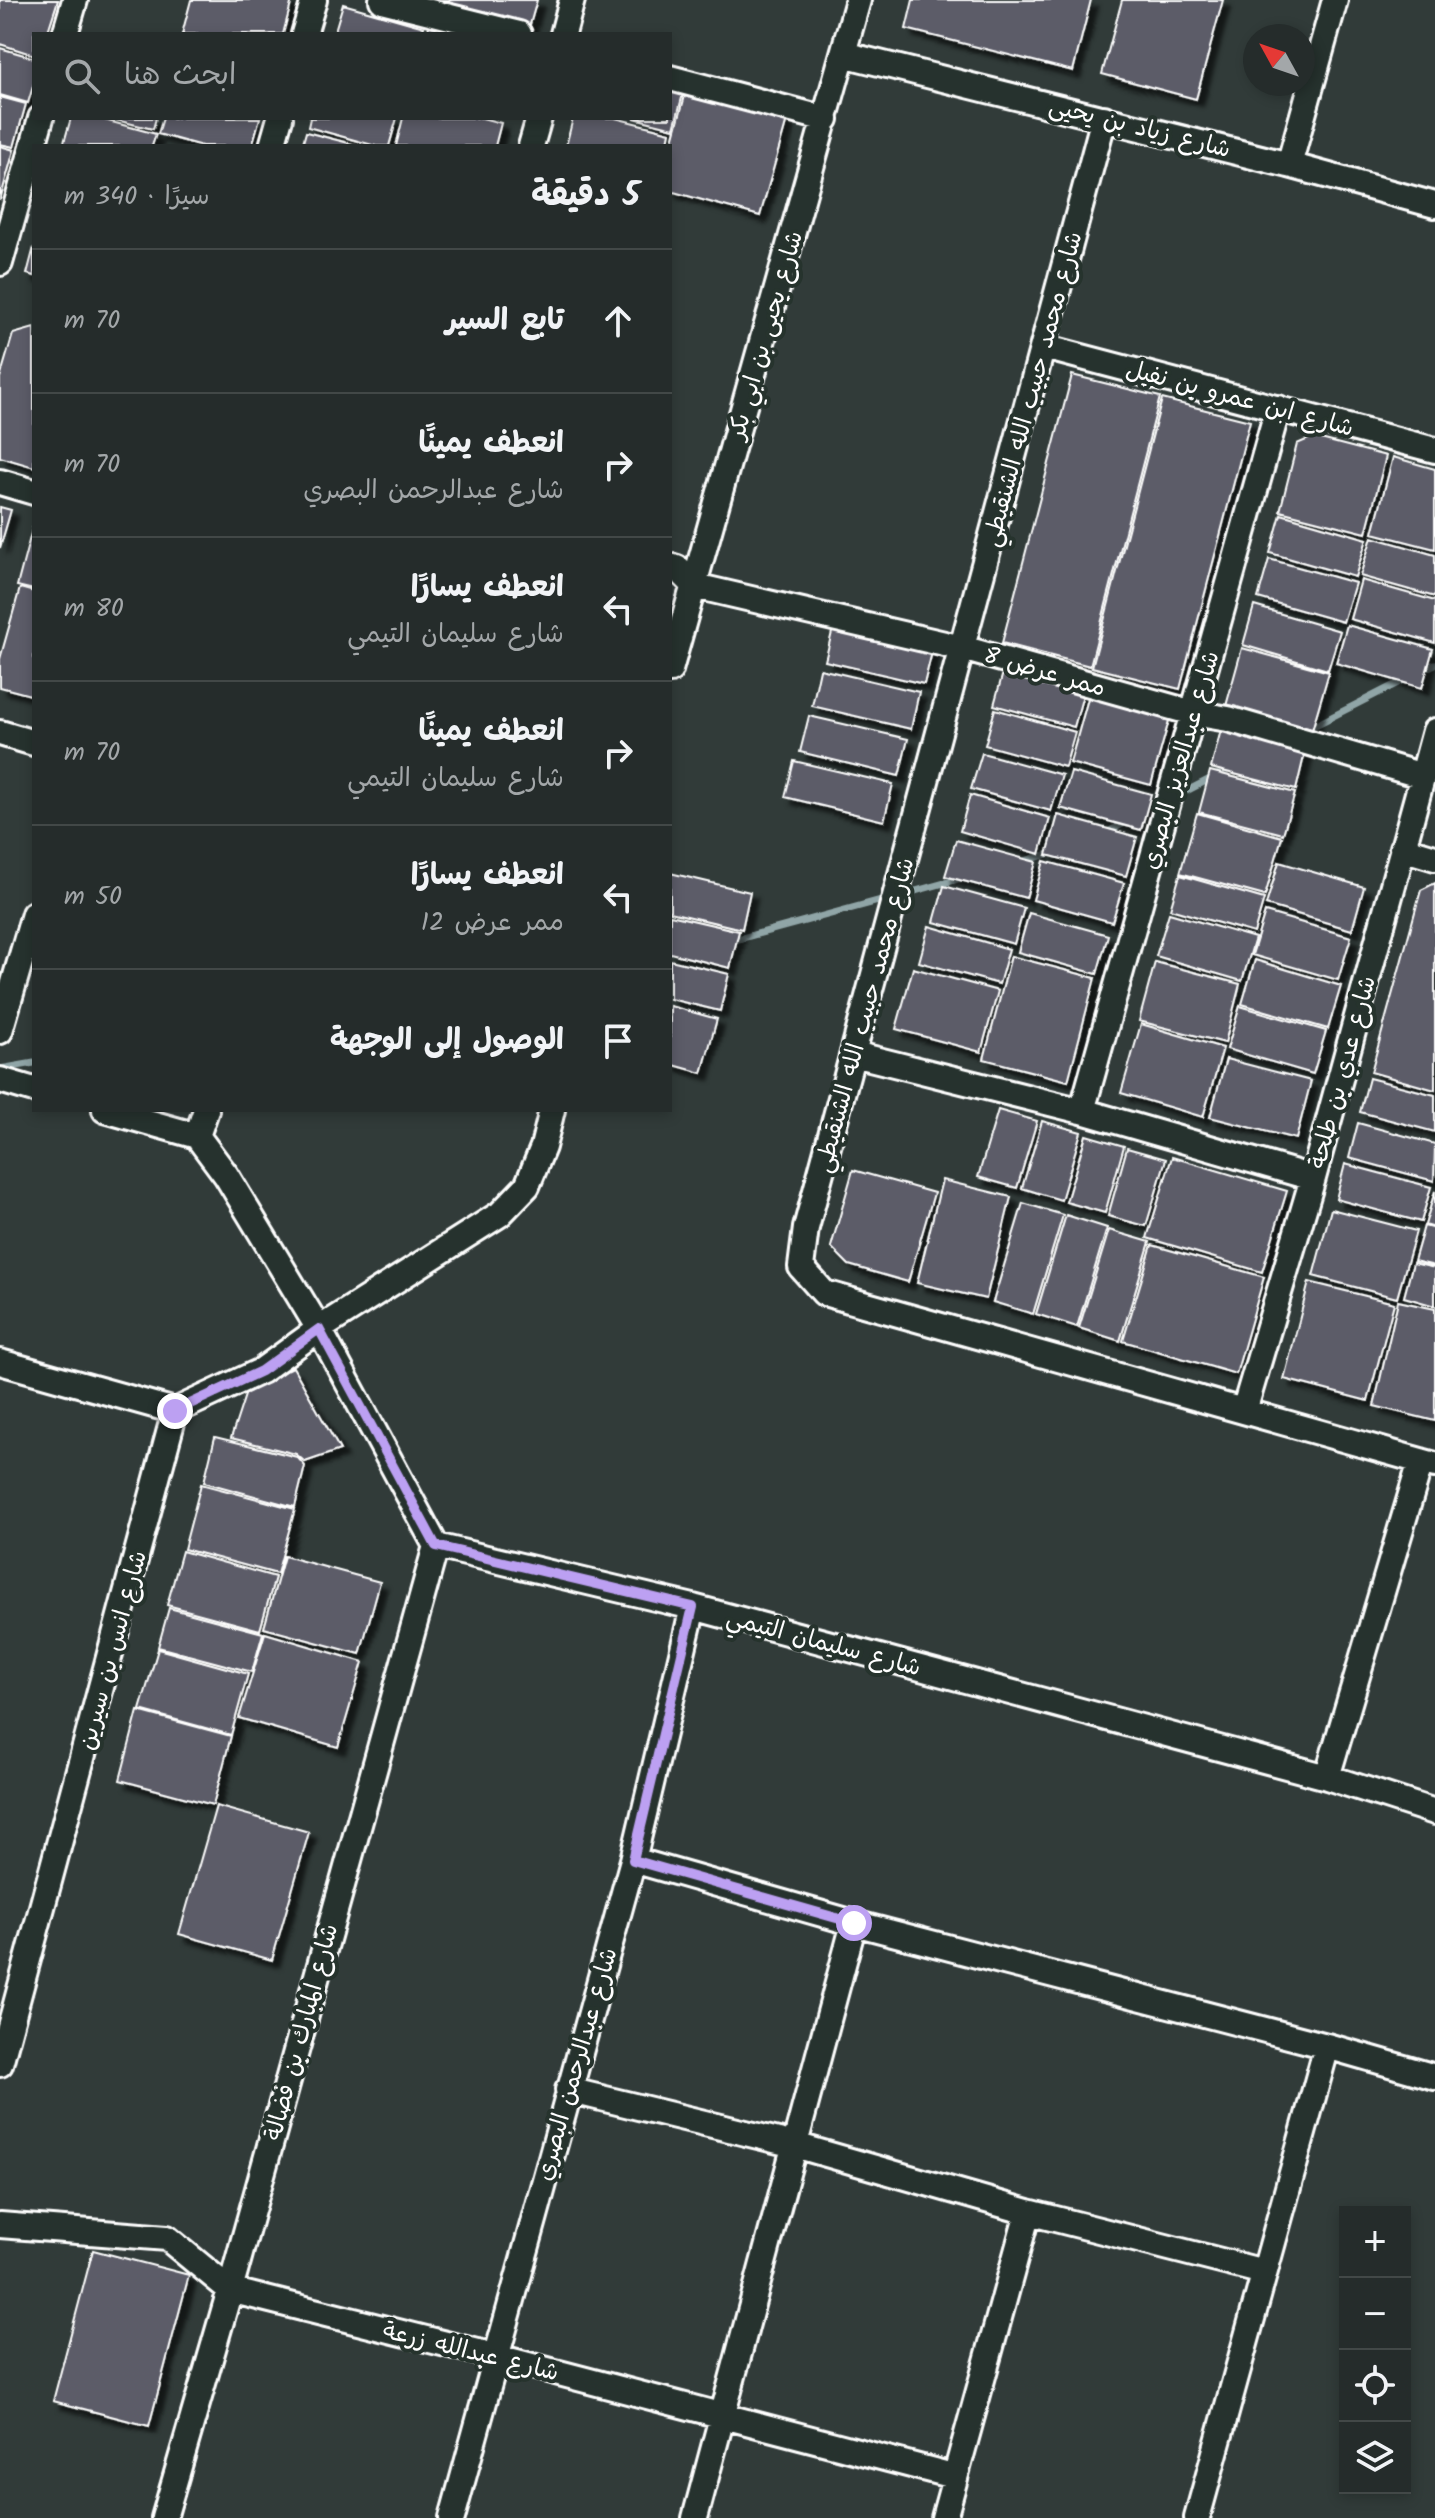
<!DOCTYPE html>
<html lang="ar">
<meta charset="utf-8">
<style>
:root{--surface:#252c2b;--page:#2d3433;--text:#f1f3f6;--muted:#a3a7a9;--line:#424847}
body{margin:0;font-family:Kalam,"Playpen Sans Arabic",sans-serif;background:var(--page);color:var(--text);direction:rtl}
.controls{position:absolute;right:24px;bottom:24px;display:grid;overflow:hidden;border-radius:0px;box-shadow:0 4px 12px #0003}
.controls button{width:72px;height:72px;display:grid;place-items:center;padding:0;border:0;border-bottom:2px solid var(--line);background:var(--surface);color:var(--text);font:40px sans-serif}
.compass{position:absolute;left:1243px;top:24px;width:72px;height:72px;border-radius:50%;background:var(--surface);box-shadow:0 4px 12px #0003;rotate:310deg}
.stop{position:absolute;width:24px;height:24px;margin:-18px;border:6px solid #bca0f2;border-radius:50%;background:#fff}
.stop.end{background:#bca0f2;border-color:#fff;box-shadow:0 2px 8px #0008}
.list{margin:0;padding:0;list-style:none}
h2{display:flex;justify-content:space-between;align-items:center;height:104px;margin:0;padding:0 32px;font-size:34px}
h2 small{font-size:26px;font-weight:400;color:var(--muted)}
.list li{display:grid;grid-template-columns:52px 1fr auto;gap:24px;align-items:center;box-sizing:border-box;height:144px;padding:0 32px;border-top:2px solid var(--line)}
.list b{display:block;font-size:30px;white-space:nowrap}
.list p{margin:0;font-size:26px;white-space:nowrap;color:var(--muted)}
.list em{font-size:26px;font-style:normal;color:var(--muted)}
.icon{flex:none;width:44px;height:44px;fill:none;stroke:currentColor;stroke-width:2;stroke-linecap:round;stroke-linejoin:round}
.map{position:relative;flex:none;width:1435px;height:2518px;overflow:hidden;direction:ltr}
.search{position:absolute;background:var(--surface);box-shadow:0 4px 12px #0003;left:32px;top:32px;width:640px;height:88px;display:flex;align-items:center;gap:20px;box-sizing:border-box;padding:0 28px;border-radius:0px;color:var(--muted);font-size:30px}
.panel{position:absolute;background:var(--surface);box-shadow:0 4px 12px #0003;left:32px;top:144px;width:640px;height:968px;border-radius:0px;direction:rtl}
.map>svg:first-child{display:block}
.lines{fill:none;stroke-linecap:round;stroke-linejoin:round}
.stream{stroke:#90a5a7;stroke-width:7}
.building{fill:#5c5c68;stroke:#fff;stroke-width:2;filter:url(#shadow)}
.minor-casing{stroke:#fff;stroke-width:30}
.minor{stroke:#26332d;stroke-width:24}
.route{stroke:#bca0f2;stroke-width:10}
.labels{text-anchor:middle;stroke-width:8;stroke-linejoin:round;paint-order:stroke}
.street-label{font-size:24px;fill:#fff;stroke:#26332d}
</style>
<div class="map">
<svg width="1435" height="2518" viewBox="0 0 1435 2518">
<defs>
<filter id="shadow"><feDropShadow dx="7" dy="7" stdDeviation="2" flood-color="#0009"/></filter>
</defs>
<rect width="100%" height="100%" fill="#313b39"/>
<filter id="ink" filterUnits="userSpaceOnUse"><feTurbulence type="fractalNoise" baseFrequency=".0125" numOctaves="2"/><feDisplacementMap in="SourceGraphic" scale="16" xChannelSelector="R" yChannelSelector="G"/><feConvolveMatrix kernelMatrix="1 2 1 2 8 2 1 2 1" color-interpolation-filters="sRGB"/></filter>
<g filter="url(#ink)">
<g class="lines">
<path class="stream" d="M1420 671 1435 664
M1306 730 1406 679
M1175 797 1231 768
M1104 834 1128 821
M1021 862 1055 852
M901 895 966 877
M731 941 889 898
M0 1069 34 1063"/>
</g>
<path class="building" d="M0 0H58L47 34H34V55L0 44Z
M191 0H292L283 34H182Z
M441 0H537L529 28 440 5Z
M913 0H1091L1073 71 906 29Z
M1122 0H1223L1196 99 1102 74Z
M343 4 424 27 421 34H334Z
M432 15 497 34H427Z
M0 48 34 58V83L28 103 0 95Z
M670 86 684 90 674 128 634 118H670Z
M686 92 787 120 760 216 670 191V151Z
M0 97 26 104 14 147 0 144Z
M71 118H97L156 134 152 146H63Z
M108 118H156L153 129Z
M163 118H260L252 146H202L158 134Z
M310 118H397L389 146H376L308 127Z
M403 118H482L501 123 495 146H396Z
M573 118H615L670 132 667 146H566Z
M306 132 360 146H302Z
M0 146 14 150 0 200Z
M34 247V276L27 274Z
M34 328V467L0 457V378L13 334Z
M1072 375 1160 397 1090 666 1002 643Z
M1162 399 1250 421 1180 689 1092 667Z
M1313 437 1386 456 1366 533 1280 511 1297 444Z
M1393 457 1435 469V549L1373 533Z
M0 507 11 510 0 548Z
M1281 514 1367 539 1355 577 1270 553Z
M34 522V590L17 586Z
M1372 537 1435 555V597L1360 576Z
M1269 559 1355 583 1343 622 1258 598Z
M1361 580 1435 601V643L1350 619Z
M20 588 34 592V696L0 687V659Z
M1254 606 1340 631 1328 670 1243 645Z
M834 624 933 648 924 684 825 661Z
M1347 625 1433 649 1422 688 1336 663Z
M1242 648 1329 672 1312 730 1226 706Z
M820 669 919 692 911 729 812 706Z
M1004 669 1084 691 1074 727 994 705Z
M1089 695 1170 717 1151 785 1070 763Z
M995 709 1075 732 1065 767 985 745Z
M809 716 908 739 899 776 800 752Z
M1222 726 1306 748 1296 790 1211 768Z
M982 753 1062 775 1051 811 971 789Z
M794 761 893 784 884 821 785 797Z
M1210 771 1295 793 1283 834 1199 812Z
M1071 772 1151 794 1141 830 1060 808Z
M970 795 1050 818 1040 854 960 831Z
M1197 813 1282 837 1265 896 1180 873Z
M1058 815 1137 837 1126 876 1047 855Z
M956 840 1036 862 1026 898 945 876Z
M1044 861 1124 883 1112 922 1033 900Z
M1279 862 1364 887 1352 930 1266 905Z
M670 873 750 892 742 929 670 912Z
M1180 875 1264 899 1254 933 1170 909Z
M1435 883V1090L1371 1072 1421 890Z
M944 886 1024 908 1014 944 934 922Z
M1265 912 1351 937 1338 980 1252 955Z
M1029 913 1108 935 1097 974 1018 952Z
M1169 913 1255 938 1242 981 1156 956Z
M670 915 739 931 730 968 670 953Z
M929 926 1009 949 999 984 919 962Z
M1011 956 1095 978 1068 1081 984 1059Z
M670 960 729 974 720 1011 670 999Z
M1255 960 1341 986 1328 1029 1242 1004Z
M1155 962 1240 984 1225 1043 1139 1021Z
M913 968 998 991 981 1052 896 1029Z
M670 1006 717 1019 702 1073 670 1064Z
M1240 1006 1326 1031 1313 1074 1227 1049Z
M1141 1024 1223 1048 1203 1117 1121 1093Z
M1226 1059 1311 1081 1296 1139 1210 1117Z
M1369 1078 1435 1095V1132L1360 1112Z
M998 1110 1037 1121 1017 1188 978 1177Z
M1042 1121 1081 1132 1061 1200 1022 1188Z
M1358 1123 1435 1144 1434 1181 1349 1158Z
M1086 1135 1124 1146 1105 1213 1066 1202Z
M1127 1148 1166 1159 1146 1226 1108 1216Z
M1172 1157 1287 1191 1262 1272 1147 1238Z
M1345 1164 1431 1187 1421 1222 1336 1199Z
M853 1170 934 1193 908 1282 849 1265 831 1247Z
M942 1180 1011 1197 986 1299 917 1283Z
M1435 1191V1228L1425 1225Z
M1023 1203 1063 1215 1033 1314 993 1302Z
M1331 1209 1416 1231 1397 1298 1313 1276Z
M1066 1215 1107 1228 1077 1327 1036 1314Z
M1424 1226 1435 1229V1266L1414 1261Z
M1109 1230 1150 1242 1120 1341 1079 1328Z
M1152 1245 1264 1277 1236 1374 1123 1341Z
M1413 1263 1435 1268V1306L1404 1297Z
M1309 1282 1394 1303 1368 1401 1284 1379Z
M1398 1301 1435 1309V1421L1374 1406Z
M293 1367 340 1450 305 1462 296 1454 231 1438 247 1389Z
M215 1437 297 1457 305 1466 295 1507 204 1482Z
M201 1484 295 1509 277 1574 184 1549Z
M182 1551 275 1577 260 1630 167 1605Z
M284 1556 380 1582 360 1654 264 1628Z
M169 1608 263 1633 252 1672 158 1647Z
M265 1633 363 1662 338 1747 239 1718Z
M158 1649 248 1674 231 1735 140 1710Z
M138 1711 231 1736 213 1805 120 1780Z
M216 1806 309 1832 272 1960 179 1934Z
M93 2250 189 2275 149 2426 53 2401Z"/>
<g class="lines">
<defs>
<path id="minor" d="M382 0 519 34
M65 34 75 0
M304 34 314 0
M563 34 572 0
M843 54 1289 165 1435 205
M670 78 826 119
M1104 118 806 1228 801 1267 824 1293 1435 1465
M272 146 280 118
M531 146 539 118
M1289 165 1335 0
M0 263 41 118
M1044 347 1435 450
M0 482 34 492
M670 566 677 568 695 586 962 648 1193 713 1228 719 1423 776
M670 670 858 0
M0 733 34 743
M1402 848 1435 858
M0 1031 34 914
M854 1054 1082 1111 1313 1178
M0 1080 34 1090
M105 1110 197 1136 226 1175 319 1329 436 1546 693 1607 1327 1777 1435 1812
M1082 1111 1278 408
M197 1136 206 1110
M0 1362 175 1411 0 2064
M175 1411 261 1371 319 1329 500 1214 527 1186 543 1147 552 1110
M1244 1411 1313 1178 1435 731
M1327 1777 1421 1461
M633 1860 854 1923 1327 2046 1435 2077
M568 2090 795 2145 1028 2212 1264 2272
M0 2225 167 2238 230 2290 494 2356 953 2476
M164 2518 230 2290 436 1546
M452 2518 633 1860 693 1607
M695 2518 854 1923
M944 2518 1028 2212
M1197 2518 1327 2046"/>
</defs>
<use href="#minor" class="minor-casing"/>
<use href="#minor" class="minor"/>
</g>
</g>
<g class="lines" filter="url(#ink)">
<path class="route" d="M175 1411 261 1371 319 1329 436 1546 693 1607 633 1860 854 1923"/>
</g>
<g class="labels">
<g class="street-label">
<text transform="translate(1140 127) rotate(14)" y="8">شارع زياد بن يحيى</text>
<text transform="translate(765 335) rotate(-74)" y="8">شارع يحيى بن ابي بكر</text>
<text transform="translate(1032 389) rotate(-75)" y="8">شارع محمد حبيب الله الشنقيطي</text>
<text transform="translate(1240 398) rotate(15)" y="8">شارع ابن عمرو بن نفيل</text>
<text transform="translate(1045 671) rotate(16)" y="8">ممر عرض 8</text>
<text transform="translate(1180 760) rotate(-74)" y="8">شارع عبدالعزيز البصري</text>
<text transform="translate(864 1015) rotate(-75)" y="8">شارع محمد حبيب الله الشنقيطي</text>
<text transform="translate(1342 1072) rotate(-75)" y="8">شارع عدي بن طلحة</text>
<text transform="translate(824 1642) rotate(15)" y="8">شارع سليمان التيمي</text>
<text transform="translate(112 1650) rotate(-75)" y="8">شارع انس بن سيرين</text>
<text transform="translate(301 2032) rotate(-75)" y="8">شارع المبارك بن فضالة</text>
<text transform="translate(576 2064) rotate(-74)" y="8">شارع عبدالرحمن البصري</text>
<text transform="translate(471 2351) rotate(14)" y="8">شارع عبدالله زرعة</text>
</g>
</g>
</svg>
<div class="controls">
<button>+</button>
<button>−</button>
<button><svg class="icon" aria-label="locate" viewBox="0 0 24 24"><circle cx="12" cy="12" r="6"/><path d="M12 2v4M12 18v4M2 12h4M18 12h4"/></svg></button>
<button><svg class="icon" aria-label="layers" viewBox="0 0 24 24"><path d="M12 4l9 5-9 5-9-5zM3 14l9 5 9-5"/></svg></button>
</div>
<svg class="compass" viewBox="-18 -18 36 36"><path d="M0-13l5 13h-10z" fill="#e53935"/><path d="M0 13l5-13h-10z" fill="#a3a7a9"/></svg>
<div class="stop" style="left:854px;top:1923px"></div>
<div class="stop end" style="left:175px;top:1411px"></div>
<div class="search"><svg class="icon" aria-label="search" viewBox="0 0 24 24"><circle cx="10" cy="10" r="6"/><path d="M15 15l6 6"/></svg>ابحث هنا</div>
<section class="panel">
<h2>5 دقيقة<small>سيرًا · 340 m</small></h2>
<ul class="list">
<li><svg class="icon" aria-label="ahead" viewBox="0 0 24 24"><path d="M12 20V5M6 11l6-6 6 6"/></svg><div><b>تابع السير</b></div><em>70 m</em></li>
<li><svg class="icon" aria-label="right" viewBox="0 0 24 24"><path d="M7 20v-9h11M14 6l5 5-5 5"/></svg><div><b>انعطف يمينًا</b><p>شارع عبدالرحمن البصري</p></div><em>70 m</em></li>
<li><svg class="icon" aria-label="left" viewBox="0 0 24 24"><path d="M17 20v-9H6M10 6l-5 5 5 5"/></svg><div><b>انعطف يسارًا</b><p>شارع سليمان التيمي</p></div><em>80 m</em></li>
<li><svg class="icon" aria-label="right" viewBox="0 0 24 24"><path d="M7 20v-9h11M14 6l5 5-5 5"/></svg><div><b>انعطف يمينًا</b><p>شارع سليمان التيمي</p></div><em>70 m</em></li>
<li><svg class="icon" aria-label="left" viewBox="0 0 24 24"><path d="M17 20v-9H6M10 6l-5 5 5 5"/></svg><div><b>انعطف يسارًا</b><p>ممر عرض 12</p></div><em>50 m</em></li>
<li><svg class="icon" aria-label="arrive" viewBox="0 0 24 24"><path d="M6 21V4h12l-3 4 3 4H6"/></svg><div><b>الوصول إلى الوجهة</b></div></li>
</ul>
</section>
</div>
